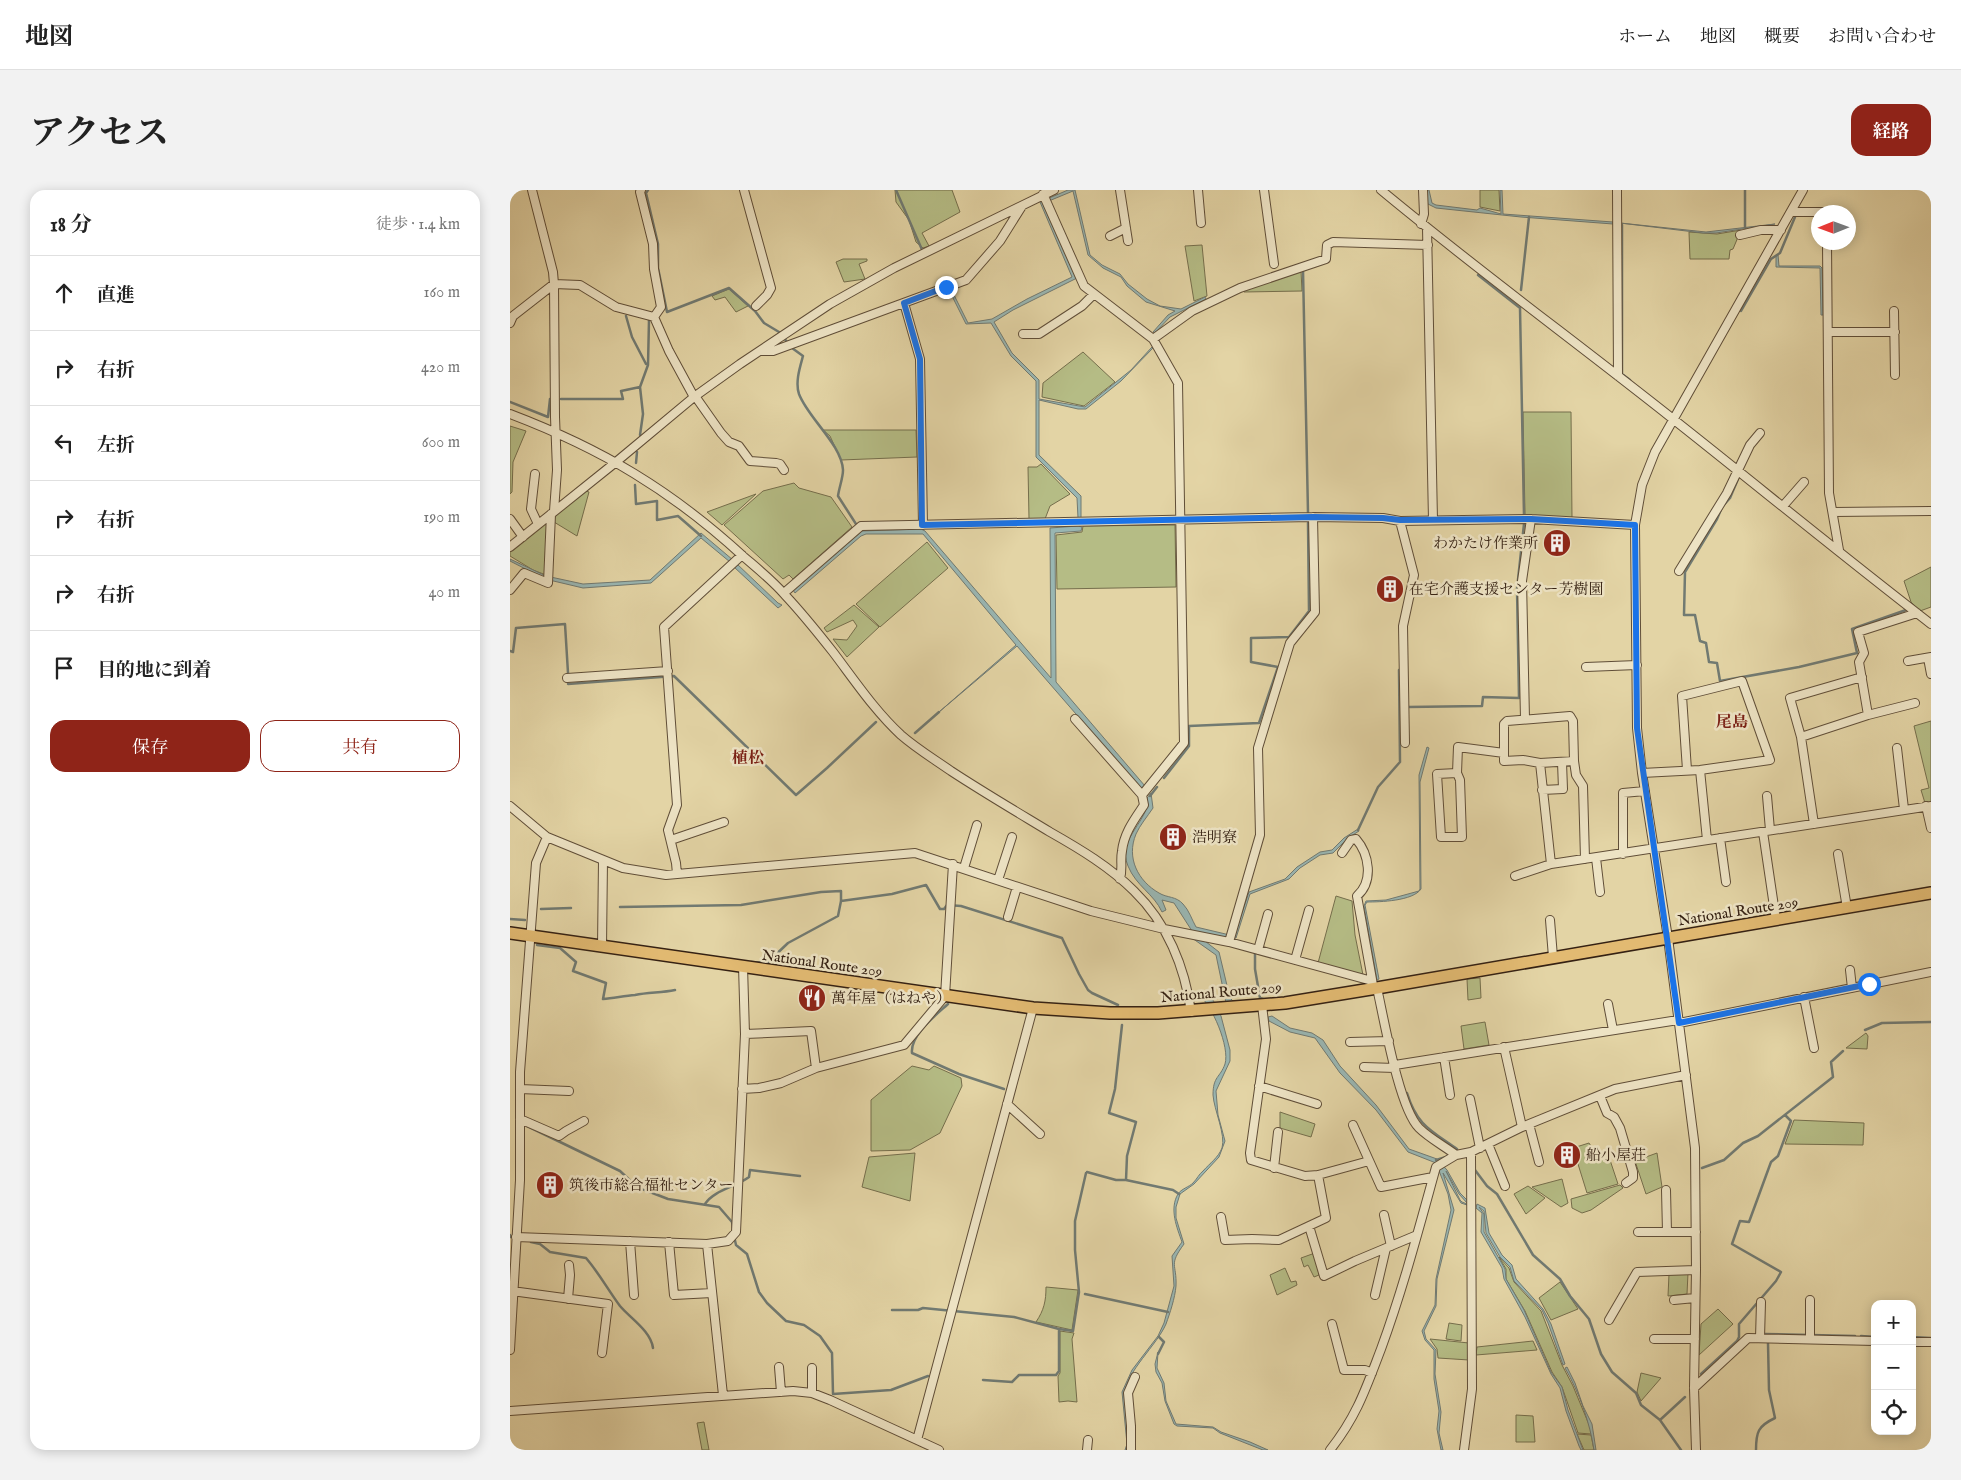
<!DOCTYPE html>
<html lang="ja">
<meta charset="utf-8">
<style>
:root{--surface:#fff;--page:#f2f2f2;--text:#222;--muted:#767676;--line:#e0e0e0;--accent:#8f2418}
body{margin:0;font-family:"IM FELL English","Noto Serif JP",serif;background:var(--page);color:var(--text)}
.controls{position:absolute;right:15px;bottom:15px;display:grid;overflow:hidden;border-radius:10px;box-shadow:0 2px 12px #0003}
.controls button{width:45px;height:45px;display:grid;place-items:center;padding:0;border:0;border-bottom:1px solid var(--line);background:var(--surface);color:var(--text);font:25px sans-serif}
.compass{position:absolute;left:1301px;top:15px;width:45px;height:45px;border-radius:50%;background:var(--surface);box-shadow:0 2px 12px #0003;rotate:269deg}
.stop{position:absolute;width:15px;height:15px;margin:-11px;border:4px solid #1a73e8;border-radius:50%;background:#fff}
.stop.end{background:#1a73e8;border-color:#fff;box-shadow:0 1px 5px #0008}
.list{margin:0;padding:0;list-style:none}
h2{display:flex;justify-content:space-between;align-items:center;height:65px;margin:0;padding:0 20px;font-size:21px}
h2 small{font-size:16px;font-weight:400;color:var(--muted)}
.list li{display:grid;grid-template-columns:32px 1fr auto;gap:15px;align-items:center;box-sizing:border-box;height:75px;padding:0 20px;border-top:1px solid var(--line)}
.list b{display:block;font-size:19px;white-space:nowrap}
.list em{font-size:16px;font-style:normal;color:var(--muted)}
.actions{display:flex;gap:10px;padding:15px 20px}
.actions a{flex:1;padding:11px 0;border:1px solid var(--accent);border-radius:15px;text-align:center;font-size:18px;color:var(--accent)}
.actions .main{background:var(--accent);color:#fff}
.icon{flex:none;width:28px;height:28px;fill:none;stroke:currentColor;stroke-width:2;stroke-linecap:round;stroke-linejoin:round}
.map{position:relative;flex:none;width:1421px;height:1260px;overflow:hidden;border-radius:15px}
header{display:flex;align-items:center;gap:30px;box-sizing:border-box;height:70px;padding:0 25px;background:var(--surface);border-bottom:1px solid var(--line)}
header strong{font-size:24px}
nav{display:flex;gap:28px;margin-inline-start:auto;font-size:18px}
.intro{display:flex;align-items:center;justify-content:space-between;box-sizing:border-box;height:120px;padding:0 30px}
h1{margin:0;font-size:35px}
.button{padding:12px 22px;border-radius:15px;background:var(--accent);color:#fff;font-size:18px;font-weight:700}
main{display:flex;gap:30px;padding:0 30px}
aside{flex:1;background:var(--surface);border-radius:15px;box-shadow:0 2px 12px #0003}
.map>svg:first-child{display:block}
.green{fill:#b5bc85;stroke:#756e4c}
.water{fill:#99b6b2;stroke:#717a72}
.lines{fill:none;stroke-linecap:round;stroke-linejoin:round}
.stream{stroke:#717a72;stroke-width:2.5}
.minor-casing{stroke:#604e38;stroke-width:10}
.highway-casing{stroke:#352113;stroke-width:14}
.minor{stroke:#ede3c4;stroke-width:8}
.highway{stroke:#e2ba72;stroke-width:11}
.route{stroke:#1a73e8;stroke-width:6}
.labels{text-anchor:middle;stroke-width:5;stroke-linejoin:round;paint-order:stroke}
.poi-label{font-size:15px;fill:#352113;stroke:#ede3c4;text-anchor:start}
.street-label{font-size:15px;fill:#352113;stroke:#ede3c4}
.neighbourhood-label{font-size:16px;font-weight:bold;fill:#7a1f14;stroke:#ede3c4}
</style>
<header>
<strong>地図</strong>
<nav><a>ホーム</a><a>地図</a><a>概要</a><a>お問い合わせ</a></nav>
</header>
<div class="intro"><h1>アクセス</h1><a class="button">経路</a></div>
<main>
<aside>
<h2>18 分<small>徒歩 · 1.4 km</small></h2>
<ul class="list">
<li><svg class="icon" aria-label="ahead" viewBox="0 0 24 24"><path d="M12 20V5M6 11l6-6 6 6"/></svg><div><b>直進</b></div><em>160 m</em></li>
<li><svg class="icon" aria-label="right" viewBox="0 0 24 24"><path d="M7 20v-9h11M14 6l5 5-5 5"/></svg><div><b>右折</b></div><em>420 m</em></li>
<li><svg class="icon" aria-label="left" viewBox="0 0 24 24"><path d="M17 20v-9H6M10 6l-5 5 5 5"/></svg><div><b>左折</b></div><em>600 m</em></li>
<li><svg class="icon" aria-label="right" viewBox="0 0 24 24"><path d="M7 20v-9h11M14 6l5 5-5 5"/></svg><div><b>右折</b></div><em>190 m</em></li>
<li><svg class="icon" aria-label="right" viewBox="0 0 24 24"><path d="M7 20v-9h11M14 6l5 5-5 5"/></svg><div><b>右折</b></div><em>40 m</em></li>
<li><svg class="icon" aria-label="arrive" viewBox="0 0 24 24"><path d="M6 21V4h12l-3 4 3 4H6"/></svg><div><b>目的地に到着</b></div></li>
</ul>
<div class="actions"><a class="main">保存</a><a>共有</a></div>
</aside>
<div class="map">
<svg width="1421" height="1260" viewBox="0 0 1421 1260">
<rect width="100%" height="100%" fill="#e3d4a5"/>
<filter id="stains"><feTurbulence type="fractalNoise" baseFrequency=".004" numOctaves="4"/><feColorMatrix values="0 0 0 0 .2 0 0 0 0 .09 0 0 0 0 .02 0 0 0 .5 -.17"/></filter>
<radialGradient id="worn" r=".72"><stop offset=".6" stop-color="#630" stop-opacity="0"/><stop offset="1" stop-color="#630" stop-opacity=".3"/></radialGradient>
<path class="green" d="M385 0H442L450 22 412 43 419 56 413 58 406 52 399 30 386 12Z
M970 0H989L990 21 970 17Z
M1231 40 1223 59 1220 60 1219 69H1180L1179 42 1207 44Z
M692 55 697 106 684 111 675 56Z
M333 69H357V71L349 74 355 89 334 92 326 72Z
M791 81 792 101 734 102V99Z
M219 99 238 116 226 122 215 107 205 110 202 106Z
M573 162 605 192 574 216 532 207 533 193Z
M1013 222H1061L1062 328 1015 325Z
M0 236 16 241 3 272 2 302 0 304Z
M313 240H406L407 267 331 270 320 246Z
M531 274 560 304 540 316 535 329H519L518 277H527Z
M284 293 289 298 321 307 342 337 283 389 279 385 273 389 214 335 253 301Z
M76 301 79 302 67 346 44 332 45 326Z
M246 304 212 335 197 322Z
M38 330 36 385 23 380 0 366V362Z
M665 335 666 397 547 399 546 345 572 342 573 336Z
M417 352 438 378 370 437 346 414Z
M1421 377V417L1410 421 1401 412 1394 391Z
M344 415 369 437 337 467 323 449 337 450 347 436 343 430 317 442 314 438Z
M1421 531V612L1415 613 1411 600 1419 598 1404 536Z
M826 706 842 711 845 745 853 785 808 773Z
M970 788 971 808 958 810 957 789Z
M975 832 979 855 954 859 951 836Z
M1356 843 1358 846 1357 859 1336 858Z
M402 876 419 880 424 876 451 888 452 896 430 943 400 960 361 961V910Z
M770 922 805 934 801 947 770 938Z
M1284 930 1354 933 1353 955 1275 954Z
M1079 953 1088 967 1098 964 1108 994 1077 1003 1063 958Z
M405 963 400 1011 352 997 359 967Z
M1147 963 1152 997 1136 1004 1125 971Z
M1052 989 1058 1013 1051 1017 1022 997Z
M1110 995 1113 998 1081 1020 1072 1023 1062 1018 1061 1009Z
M1018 996 1035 1008 1016 1024 1004 1004Z
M805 1063 809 1085 804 1087 798 1075 794 1077 791 1068Z
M989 1067 999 1078 1004 1092 1031 1121 1052 1175 1063 1196 1080 1237 1081 1244 1068 1243 1052 1197 1042 1182 1015 1121 996 1089V1079Z
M775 1078 781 1092 786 1091 787 1095 767 1105 760 1085Z
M1178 1083 1177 1104 1158 1106 1159 1084Z
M1050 1092 1068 1119 1041 1130 1029 1108Z
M536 1097 568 1100 562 1140 526 1132C534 1120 536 1111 536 1097Z
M1208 1119 1223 1134 1189 1165 1191 1134Z
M939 1133 952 1135 951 1151 936 1149Z
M550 1141 564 1143 562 1149 567 1212 558 1211 549 1212 548 1186 550 1183Z
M920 1149 959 1153V1170L928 1168 927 1159Z
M1023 1151 1027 1160 966 1165 967 1157Z
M1131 1183 1151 1188 1131 1211 1127 1202Z
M1006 1225 1023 1226 1025 1252H1006Z
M194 1232 199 1260H192L187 1233Z
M1067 1244 1081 1245 1084 1260H1074Z"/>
<path class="water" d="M558 0H565L580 65 592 75 610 84 618 94 637 109 650 116 671 119 695 107 696 109 660 127 645 143 643 142 658 125 665 121 636 112 617 96 611 87 593 78 578 65 563 1 534 13 567 88 503 120 484 132 502 163 529 190V209L575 217 621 180 642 157 643 158 611 191 576 219H568L529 210V265L571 306V328H568L567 308 526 267V191L501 166 481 133 456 134 439 100 441 99 458 133 482 129 517 109 560 88 562 87 530 12Z
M915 0H919L922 13 926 15 967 20 970 18 991 24 990 0H992L993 24 1103 32V34L1011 27 926 18 916 13Z
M1110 33 1196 42 1265 34 1206 43H1193Z
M1266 65H1268L1269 76H1310L1312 78 1313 125H1311L1310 78 1266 77Z
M568 336 572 337 571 341 545 343 546 492 635 596 631 599 507 456 429 522 506 455 413 344H356L351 346 285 403 283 400 352 341 411 339 415 341 541 488 540 338Z
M191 343 223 370 220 372 191 348 141 393 73 398 35 389 0 371V369L36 386 73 394 140 390Z
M227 374 268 413 272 415 268 418 224 377Z
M917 557 919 558 910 592 911 699C903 711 870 712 857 712L855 715 869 789 867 790 854 716 856 711 876 710 909 701 910 699 909 585Z
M641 603 643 618C637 627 630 635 626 644 616 668 628 691 649 703 657 708 666 706 673 714 679 720 682 730 686 737L724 746 739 702 775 689 787 677 810 662 822 660 834 648 848 639 849 641 838 648 823 663 810 665 790 678 779 689 740 704 726 748H691L709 762 720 808 725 813H716L706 765 682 748V741L664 713 652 710 656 720 652 722C644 704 626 696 618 676 606 648 641 630 637 608Z
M691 801 700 804 711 826 720 860V871L706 901 708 925 715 951 709 967 684 994 670 1004 666 1017V1028L674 1054C658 1076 667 1073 666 1096 665 1108 660 1123 656 1134 647 1155 616 1182 615 1203 613 1221 624 1242 617 1260H615L617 1254 612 1202 622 1180 648 1146 654 1133 664 1096 662 1066 672 1052C667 1038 659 1019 668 1004 671 999 679 997 683 993 687 989 689 984 693 981 700 973 708 968 712 958 716 945 704 920 703 905 703 886 710 888 715 874 720 857 702 815 689 805Z
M762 826 780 838 802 843 813 850 830 876 866 915 899 959 927 969 937 980 950 1003 958 1011 957 1013 949 1004 936 981 950 1010 952 1012 957 1014V1015L951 1013 933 983 944 1020 927 1089 926 1116 914 1141 916 1149 926 1160 925 1184 931 1222 929 1243 933 1260H931L927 1239 929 1221 924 1189V1160L915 1150 912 1141 925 1115 926 1089 941 1020 938 1004 926 973 898 962 866 920 830 883 805 848 780 842 759 831 758 827Z
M967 1014 975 1018 979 1043 992 1065 1002 1075 1006 1089 1033 1119 1041 1134 1055 1174 1053 1175 1038 1133 1032 1120 1004 1091 1000 1077 990 1067 976 1043 974 1021 969 1017 974 1024V1042L995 1079 996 1089 1014 1120 1041 1182 1052 1197 1058 1220 1073 1260H1071L1069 1256 1056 1221 1050 1198 1041 1184 1015 1127 994 1089 992 1078 971 1042 972 1023 966 1018Z
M648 1162 647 1178 654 1193 656 1211 666 1234 703 1237 711 1242 740 1252 758 1260H753L710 1243 703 1238 667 1236 664 1234 655 1211 652 1193 646 1182 645 1174Z
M1057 1177 1065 1193 1073 1216 1082 1234 1086 1260H1084C1080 1233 1069 1202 1055 1178Z"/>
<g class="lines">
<path class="stream" d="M138 0 136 3 148 54V78L157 122 219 98 245 121 254 133 269 142 282 158 293 166C290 177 285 192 289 204 298 228 332 255 333 280 333 288 329 298 328 306L346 334
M386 0 413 62
M1235 0V37
M1112 35V184L1120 190
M793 80 798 323
M968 85 1010 118 1014 325
M1011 100 1019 27
M1231 121 1261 69 1270 63 1285 27
M116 126 122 147 136 174
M51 209H113L111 201 130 197
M0 212 38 227 40 209
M130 245 133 224 130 197 138 175 139 130
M126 273 127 262
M1228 289 1220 308 1212 317 1207 329 1175 382 1174 425H1185L1190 451 1196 453 1199 472 1207 473 1210 491 1289 477 1347 463 1342 439 1396 420
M125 295 126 314 147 311V330L168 326 191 346
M0 461 3 462 6 438 55 434 58 483
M58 494 164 486 286 605 317 578 366 532
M898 517 972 516 973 507 1009 508 1007 399 1014 334
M405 543 429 522
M654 588 679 556V536L749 533 768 477 741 472V448L779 447 799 421 798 333
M640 606 647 597
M848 640 868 597 890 572 889 480
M110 717 231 715 311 702 331 701V711L382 704 416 695 430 719H434L437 715 451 716 552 748 569 784 578 800 582 803 608 815
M31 719 61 718
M0 729 15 730
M27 755 50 758 66 772 63 781 96 793 93 809C104 808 114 806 125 805 139 802 151 803 165 800
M745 762V779L750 808 753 809
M241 772 257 773 278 753 328 726 331 711
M438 814C426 825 400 845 402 863L449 884 494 899
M1355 840 1372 833 1421 832
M897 903C907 935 920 940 947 959
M17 936 110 981 127 997 158 1009 209 1017 222 1032 223 1038
M926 970 936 967
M1192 978 1214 970 1233 953 1248 946 1323 887 1321 872 1333 861
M965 980 977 996 987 1004 1023 1065 1050 1089 1060 1106 1079 1129 1091 1164 1102 1182 1126 1203 1131 1215 1150 1230 1171 1260
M577 982 606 990H616L617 966 626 932 599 923 605 899 612 835
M616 990 663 1000 669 1004
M195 1014C204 1000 226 997 239 987L240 980 290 986
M0 1045 1 1047
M224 1046 226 1055 237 1064 249 1102 257 1113 276 1131 294 1135 310 1146 322 1163 323 1204 381 1200 418 1186
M21 1052 30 1054 40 1062 76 1068C89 1083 98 1100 110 1116 120 1128 141 1141 143 1158
M575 1104 658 1122
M382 1120H408L413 1118 504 1127 549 1139
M1254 1144 1345 1146
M1351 1146 1365 1147
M1402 1147 1421 1148
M648 1164 654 1152 649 1147
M1191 1184 1227 1151 1229 1147V1134L1266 1091 1271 1082 1222 1054 1230 1031 1239 1032 1261 972 1268 966 1281 931 1275 925
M473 1190 502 1192 509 1185H546L549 1181V1139L563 1141 569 1102 565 1060V1031L576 983
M1150 1230 1175 1207
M1246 1260C1246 1242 1248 1236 1265 1228L1259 1200 1258 1153"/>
<defs>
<path id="minor" d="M22 0 43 82 44 94 45 227 47 280 44 321
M131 0 130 2 143 54 144 79 151 117 144 127 159 161 184 207
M234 0 261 98 257 105 246 116
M610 0 618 51
M688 0 691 33
M754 0 764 74
M871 0C966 79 1066 152 1163 229 1249 297 1334 367 1421 434
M1107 0 1108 186
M533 4 574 96 643 149 668 193 674 553 632 605
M1281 22H1317
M911 34 914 24 913 0
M917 38 923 330
M1230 45 1251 40H1271
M600 46 616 38
M1317 52 1319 303 1329 360
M394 113 410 169 413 335
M1384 121 1385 185
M0 133 3 126 44 94 70 95 106 117 144 127
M1318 142H1385
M513 144H529L572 116 584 104
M643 149 682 121 730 98 816 69 817 55 823 52 918 55
M251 161H263L456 90 490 51 512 16
M185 206 211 243 219 252 229 256 240 271 266 273 270 274 274 280
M0 224C92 259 161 300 234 367 248 379 263 391 275 405 292 423 308 443 323 462 345 491 365 521 391 545 407 559 424 569 441 581 473 602 507 622 540 642 570 659 600 677 624 701 657 733 675 777 681 822
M25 284 21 319 28 334
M1273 316 1294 292
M1323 322 1421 321
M0 329 13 347
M890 331 904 385 893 436 895 553
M0 357 106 272 184 207 230 174 320 114 384 78 544 0
M1169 381 1217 303 1240 255 1250 243
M0 400 14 383 38 393 41 324
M274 403 351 336 803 327 873 328 890 331 1021 329 1125 335
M1418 468 1421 484
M1398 471 1421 467
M1076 477 1127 475
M57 488 158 481
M1358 525 1405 513
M1060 526 1063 531 1064 571 1030 573 1013 570 994 571V534L997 531Z
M565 529 632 605 634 615C624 630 614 643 612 661 610 671 613 678 610 689
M1015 529 1012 391 1021 329
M1291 547 1280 508 1352 487
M1387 558 1394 619
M1064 571 1066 585 1073 596 1075 669
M1030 573 1041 674
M1190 580 1197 650
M947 583 927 584 931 647H952L950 590 947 583 948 557 994 563
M1132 583 1190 580 1260 570 1232 491 1172 506 1177 580
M1032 600 1053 599 1052 572
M1257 606 1260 640
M0 616 37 647 113 678 156 685 405 663 581 721 654 739 719 752 862 791
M1416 616 1421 638
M1304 634 1291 547 1358 525 1349 472 1354 463 1348 442 1407 423
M1253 642 1266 730
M1210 648 1216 692
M161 650 214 632
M832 663 841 650 846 649C859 664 864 691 847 706L863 795
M1113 664V603L1135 601
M1328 664 1337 718
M1086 668 1090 702
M454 678 467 635
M167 684 166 673 158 640 167 615 154 437 232 365
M1005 686 1041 674 1421 616
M488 690 502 647
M498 727 507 697
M1040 730 1043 767
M719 752 750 645 748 558 780 453 805 422 803 327
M92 757 93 670
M748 760 758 724
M785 770 799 720
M1340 780 1342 798
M867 798C874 829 889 918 909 938 919 948 934 956 946 965
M1294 807 1304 858
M1098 814 1103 840
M752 815 756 849 740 963 741 970 795 986 808 985 859 971
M1169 833 1421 782
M235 844 301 841 306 878
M840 852 879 851
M994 857 1012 937
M934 867 940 905
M885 875 1168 830
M854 877 885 878
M749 896 807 914
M10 899 59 901
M232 899 249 898 271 893 306 878 394 855 435 806 443 674
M1090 906 1097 923 1104 927 1110 938 1123 982V988L1116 993
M960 909 970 958
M497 914 530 944
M10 929 49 946 56 941 74 931
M1019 934 1029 972
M843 935 871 997 923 987
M978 954 995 996
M764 978 768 942
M1156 1000 1157 1042
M874 1025 881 1056
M711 1027 715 1050 742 1049 769 1050 816 1028 808 985
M799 1036 814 1086 845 1071 907 1045
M1128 1042H1186
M6 1047 197 1054 218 1051 226 1042 235 844 233 776
M120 1051 124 1105
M159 1052 164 1105 202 1103
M197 1054 213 1205
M2 1101 98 1114 92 1163
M865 1105 876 1058
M58 1109 60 1085 59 1075
M1164 1110 1185 1108
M1300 1110V1149
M1099 1130 1127 1082 1186 1080
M822 1134 834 1180H855L862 1183
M1250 1148 1251 1112
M1144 1149H1185
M1402 1152H1421
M0 1160 10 990V882L26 673 37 647
M269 1177 271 1202
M302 1178V1203
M1184 1198 1238 1148 1365 1151
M0 1221 283 1201 302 1203 320 1210 429 1260
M407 1250 523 818
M577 1260 578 1250
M621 1260V1236L618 1203 625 1187
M820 1260C847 1226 856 1198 871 1159 893 1099 909 1038 926 977L946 965 961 962 1012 937 1105 899 1176 885
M954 1260 962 1199 961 962
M1186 1260 1184 1198 1186 1080 1185 958 1158 748 1132 583 1127 538 1125 335 1132 295 1145 262 1293 0"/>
<path id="highway" d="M0 743 523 818 600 823H648L775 813 867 798 1421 703"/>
</defs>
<use href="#minor" class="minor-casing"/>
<use href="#highway" class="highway-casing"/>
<use href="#minor" class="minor"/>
<use href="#highway" class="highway"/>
</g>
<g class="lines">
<path class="route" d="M436 97 394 113 410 169 412 335 803 327 873 328 890 330 1021 329 1125 335 1127 538 1169 833 1359 794"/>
</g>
<defs>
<symbol id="building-disc" viewBox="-11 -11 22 22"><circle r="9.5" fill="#8f2418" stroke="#ede3c4"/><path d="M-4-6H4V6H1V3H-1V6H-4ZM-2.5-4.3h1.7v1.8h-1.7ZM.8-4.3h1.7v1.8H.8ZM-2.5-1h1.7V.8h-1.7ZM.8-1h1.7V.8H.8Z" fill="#fff"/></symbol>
<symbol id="restaurant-disc" viewBox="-11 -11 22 22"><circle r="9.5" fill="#8f2418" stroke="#ede3c4"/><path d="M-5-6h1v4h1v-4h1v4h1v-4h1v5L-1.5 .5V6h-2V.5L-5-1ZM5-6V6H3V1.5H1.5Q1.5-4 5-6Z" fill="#fff"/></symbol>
</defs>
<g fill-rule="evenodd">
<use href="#building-disc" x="1031" y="337" width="32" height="32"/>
<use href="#building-disc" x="864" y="383" width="32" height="32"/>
<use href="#building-disc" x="647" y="631" width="32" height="32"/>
<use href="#restaurant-disc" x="286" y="792" width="32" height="32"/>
<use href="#building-disc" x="1041" y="949" width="32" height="32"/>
<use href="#building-disc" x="24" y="979" width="32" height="32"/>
</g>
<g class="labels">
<g class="poi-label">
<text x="1028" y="358" text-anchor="end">わかたけ作業所</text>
<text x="899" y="404">在宅介護支援センター芳樹園</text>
<text x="682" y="652">浩明寮</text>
<text x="321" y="813">萬年屋（はねや）</text>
<text x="1076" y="970">船小屋荘</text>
<text x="59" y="1000">筑後市総合福祉センター</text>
</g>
<g class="street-label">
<text transform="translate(1228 721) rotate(-9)" y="5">National Route 209</text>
<text transform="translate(312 773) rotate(8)" y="5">National Route 209</text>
<text transform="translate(711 802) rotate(-5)" y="5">National Route 209</text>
</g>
<g class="neighbourhood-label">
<text x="1222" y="537">尾島</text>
<text x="238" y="573">植松</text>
</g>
</g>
<rect width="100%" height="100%" filter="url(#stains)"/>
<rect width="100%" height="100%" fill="url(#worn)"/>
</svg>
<div class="controls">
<button>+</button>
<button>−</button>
<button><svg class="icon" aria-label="locate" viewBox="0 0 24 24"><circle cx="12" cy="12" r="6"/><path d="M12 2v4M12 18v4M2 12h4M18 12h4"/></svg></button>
</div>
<svg class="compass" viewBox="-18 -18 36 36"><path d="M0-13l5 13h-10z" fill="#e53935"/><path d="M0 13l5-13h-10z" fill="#767676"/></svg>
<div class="stop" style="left:1359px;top:794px"></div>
<div class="stop end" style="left:436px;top:97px"></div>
</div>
</main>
